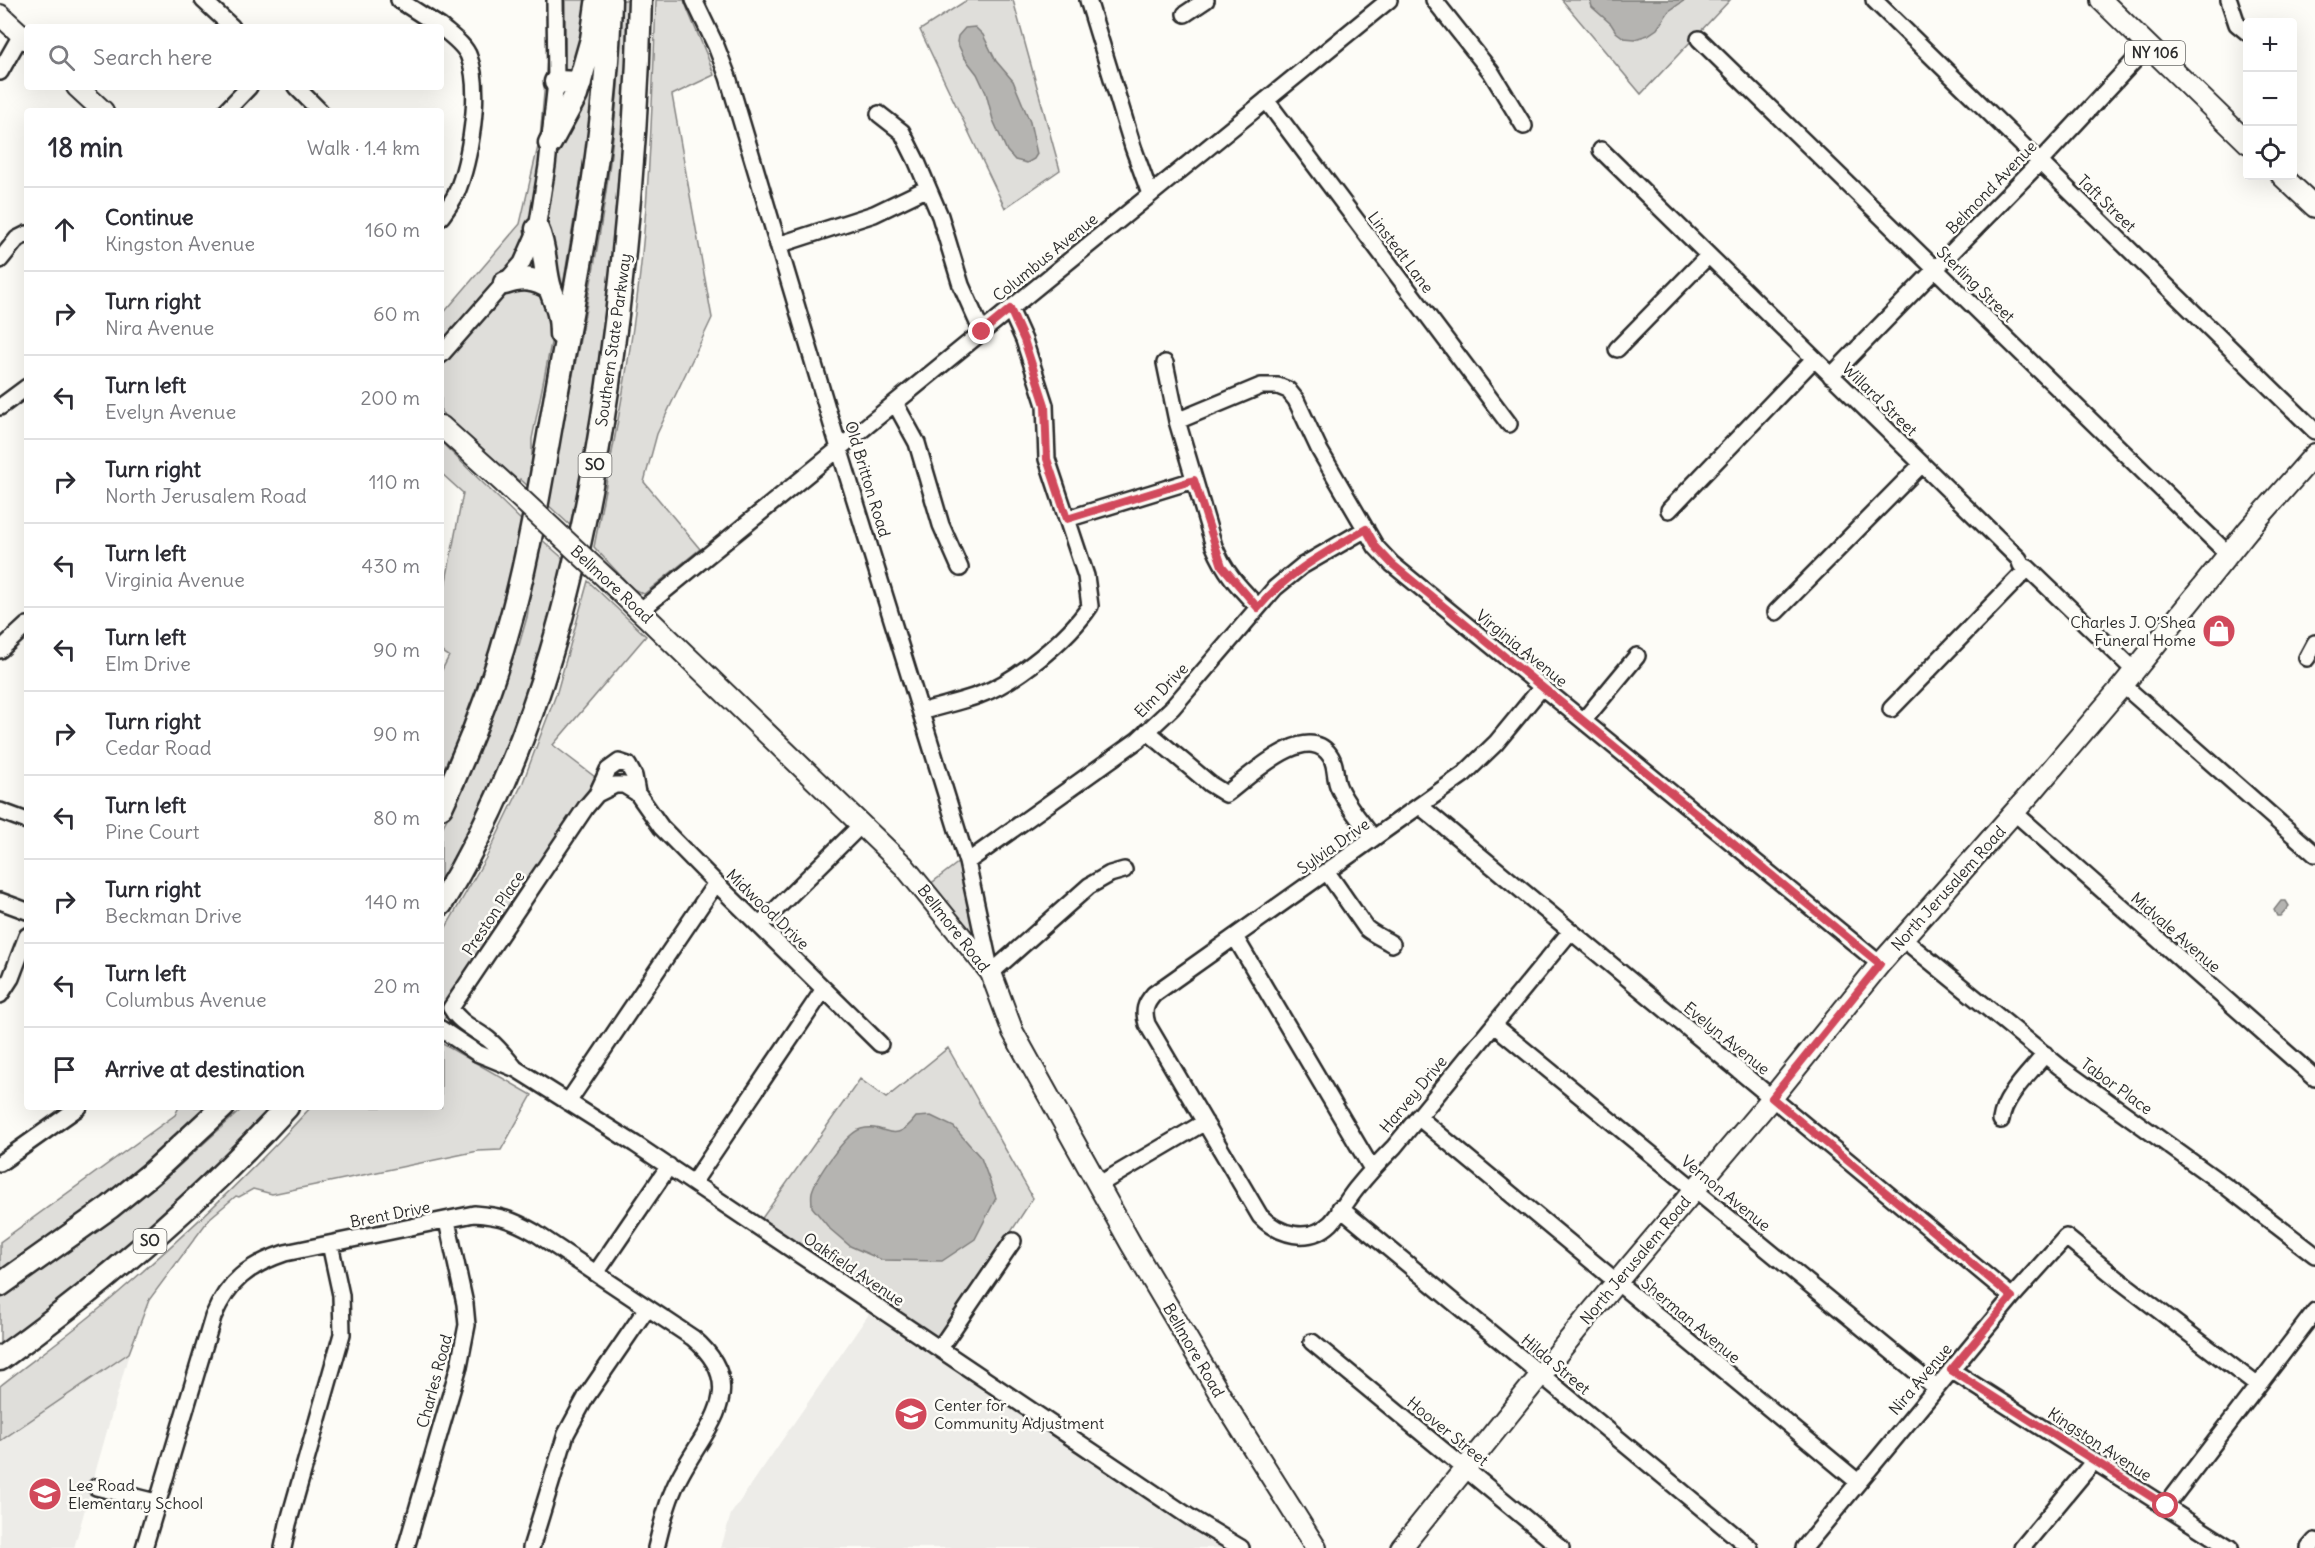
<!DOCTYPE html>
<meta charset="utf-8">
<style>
:root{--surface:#fff;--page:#f2f2f3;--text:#2b2b33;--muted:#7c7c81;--line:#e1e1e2}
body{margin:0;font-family:Delius,sans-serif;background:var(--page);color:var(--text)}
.controls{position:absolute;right:18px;top:18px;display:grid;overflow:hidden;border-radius:6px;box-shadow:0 6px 24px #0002}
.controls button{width:54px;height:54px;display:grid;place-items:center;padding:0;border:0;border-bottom:2px solid var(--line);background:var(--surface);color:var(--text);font:30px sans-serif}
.stop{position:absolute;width:18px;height:18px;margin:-14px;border:4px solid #d1495b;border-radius:50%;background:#fff}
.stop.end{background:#d1495b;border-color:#fff;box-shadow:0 2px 6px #0008}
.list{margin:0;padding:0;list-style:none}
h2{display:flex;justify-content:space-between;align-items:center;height:78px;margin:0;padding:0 24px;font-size:26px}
h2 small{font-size:20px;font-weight:400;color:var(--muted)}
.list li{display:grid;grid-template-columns:39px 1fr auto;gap:18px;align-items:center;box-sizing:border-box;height:84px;padding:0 24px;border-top:2px solid var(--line)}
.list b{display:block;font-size:22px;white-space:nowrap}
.list p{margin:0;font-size:20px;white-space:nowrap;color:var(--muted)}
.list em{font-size:20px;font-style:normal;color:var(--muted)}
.icon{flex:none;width:33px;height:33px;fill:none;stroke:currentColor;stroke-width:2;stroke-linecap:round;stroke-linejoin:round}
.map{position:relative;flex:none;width:2315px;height:1548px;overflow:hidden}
.search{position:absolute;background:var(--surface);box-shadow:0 6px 24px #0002;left:24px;top:24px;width:420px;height:66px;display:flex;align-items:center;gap:15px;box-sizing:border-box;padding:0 21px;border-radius:6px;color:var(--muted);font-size:22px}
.panel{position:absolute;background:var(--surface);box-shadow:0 6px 24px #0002;left:24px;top:108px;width:420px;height:1002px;border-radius:6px}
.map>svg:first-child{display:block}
.built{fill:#edece8}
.green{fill:#dfdeda;stroke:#858482;stroke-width:1.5}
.water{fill:#b5b4b1;stroke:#7e7d7b;stroke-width:1.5}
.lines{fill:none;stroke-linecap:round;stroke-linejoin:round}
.minor-casing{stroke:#2b2b2b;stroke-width:20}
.major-casing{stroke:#2b2b2b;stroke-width:24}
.highway-casing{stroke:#2b2b2b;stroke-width:27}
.minor{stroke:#fdfcf7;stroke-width:15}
.major{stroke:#fdfcf7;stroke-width:20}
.highway{stroke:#fdfcf7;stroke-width:22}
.major-bridge-casing{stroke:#2b2b2b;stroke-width:24;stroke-linecap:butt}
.major-bridge{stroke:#fdfcf7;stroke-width:20}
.route{stroke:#d1495b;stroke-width:8}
.labels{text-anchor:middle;stroke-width:5;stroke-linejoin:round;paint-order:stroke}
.shield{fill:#fdfcf7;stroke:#6a6a68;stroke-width:1.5}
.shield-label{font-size:15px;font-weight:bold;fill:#2b2b2b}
.street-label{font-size:16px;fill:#2b2b2b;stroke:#fdfcf7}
.poi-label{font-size:16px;fill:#2b2b2b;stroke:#fdfcf7;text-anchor:start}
</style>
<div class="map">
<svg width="2315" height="1548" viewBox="0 0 2315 1548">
<rect width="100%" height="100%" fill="#fdfcf7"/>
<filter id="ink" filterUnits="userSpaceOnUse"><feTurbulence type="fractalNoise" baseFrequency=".0167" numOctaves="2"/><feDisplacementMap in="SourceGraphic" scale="12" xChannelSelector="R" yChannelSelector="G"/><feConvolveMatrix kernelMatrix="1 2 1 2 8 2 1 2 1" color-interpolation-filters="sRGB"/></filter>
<g filter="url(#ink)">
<path class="built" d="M869 1314 1228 1548H721L731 1514Z
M129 1353 74 1548H0V1441Z"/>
<path class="green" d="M565 0H591L579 72 561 73 565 60Z
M621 0H631L622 204 586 470H581L572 527 547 504C573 369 606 233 617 96 620 64 619 32 621 0Z
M656 0H684C693 26 706 49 714 75L672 95 712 318 657 434 644 482 700 549 644 594 633 589 594 547C612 453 631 359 641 264 650 176 653 88 656 0Z
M967 0H1013L1060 170 1005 208 920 30Z
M1562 0H1730L1641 94Z
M547 59 545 137 528 235 511 269 441 343V316L520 224 540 138Z
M590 72 595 73 587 141 560 304 550 264 548 216 552 175 556 148Z
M512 287 545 291 554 328 532 439V468L528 486 520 479 519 481 441 412V364L503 294Z
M441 442 525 524 507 600 469 717 441 774V672L449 656 441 651V607L463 493 441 473Z
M540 538 566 561 543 659 512 743 441 891V830L461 792 487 728 516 645H519L527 617Z
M588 581 646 636 553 745 595 777 583 801 443 1021 441 1020V936L487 856 523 782 557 692Z
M959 862 984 958 929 885Z
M441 1043 532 1095 501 1150 478 1151 272 1194 253 1189 239 1197 236 1196 210 1218 149 1300 129 1353 0 1441V1386C37 1357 75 1330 111 1299 181 1239 249 1175 311 1107H441Z
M948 1048 1033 1198 939 1342 760 1221 860 1079 886 1098Z
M179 1107H208C146 1170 73 1222 0 1273V1242L175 1115Z
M244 1107H281L145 1237 0 1349V1299L158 1185Z"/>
<path class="water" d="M1590 0H1685L1669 11 1657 29 1648 35 1635 39 1624 38 1616 32 1611 24 1592 7Z
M975 27 983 35 996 61 1013 81 1030 122 1037 154 1034 159 1027 163 1015 160 1007 151 993 120 986 93 977 74 964 57 957 42 958 36 965 28Z
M2281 901H2286L2289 906 2280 916H2277L2274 910Z
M931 1116 954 1127 981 1158 996 1198 975 1239 942 1261 882 1260 850 1246 830 1229 812 1207C812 1202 811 1196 812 1192 816 1177 846 1133 861 1129 887 1122 892 1148 916 1117Z"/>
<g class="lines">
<defs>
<path id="minor" d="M203 0 232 27
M399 0 441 27
M694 0 716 46 728 77 839 448 967 862 991 973 1089 886 1110 874 1124 870
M1088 0 1133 147 1150 194
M1434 0 1491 72 1524 126
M1874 0 2315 431
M2229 0 2237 24 2248 33
M1185 14 1206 0
M441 27C451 36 465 45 469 57 482 91 470 161 456 194 452 202 446 210 441 217
M1699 39 2229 555
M0 72 21 35
M296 87 320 111
M1266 100 1509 424
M226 111 249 87
M879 114 902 132 917 162 940 216 961 285 982 332
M1601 150 2019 559 2021 565 2028 568 2135 671
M778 245 874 214 928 188
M0 260 17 239 27 234
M1617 349 1708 256
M441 355 522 263 537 229 547 166 556 82 555 0
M1165 363 1177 421 1214 546C1225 573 1239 587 1258 607
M1831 376 2039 163 2148 46
M895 403 917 443 941 525 960 568
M0 407 27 387
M1177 421 1261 386H1278L1288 390 1296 400 1320 451 1376 547 1392 564 1880 964
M1669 510 1813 360
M1067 519 1194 480
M641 610 1389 0
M1776 612 1922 464
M0 650 27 625
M2307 658 2315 643
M2123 685 2315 854
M1542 687 1496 743 1464 774 1154 994C1145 1004 1143 1011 1147 1024L1260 1216C1278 1235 1309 1244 1331 1223 1340 1213 1348 1199 1356 1189 1368 1174 1381 1160 1394 1147L1570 932
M1891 709 2028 568
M921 712C940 706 960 702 979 695 1016 682 1069 638 1090 606L1086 576 1047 459 1045 405 1024 340 1010 309
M1584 720 1637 656
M1147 731 1210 784 1226 794C1248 778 1308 718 1331 757 1337 767 1334 779 1339 788 1347 806 1362 822 1373 838
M597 794 615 785H624L637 793 661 827 716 883 880 1044
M1420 806 2012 1297
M0 811 27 821
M2015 813 2315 1078
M967 862 1138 740 1172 708 1275 588 1302 566 1366 529
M1327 872 1366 928C1374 935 1383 938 1392 944
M0 901 27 911
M760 925 862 824
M1235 937 1372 1169
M1903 939 2060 1067 2228 1188 2315 1255
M0 995 11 978 27 936
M1494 1025 1936 1388
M441 1029 477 1053 516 1069 635 1144 1191 1518 1241 1548
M514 1067C506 1057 498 1047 488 1039 475 1029 459 1023 451 1008L586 807 597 794 608 770 619 762 628 765 634 776 637 793
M568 1102 716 883
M1418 1117 1858 1482
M2001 1120C2004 1096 2030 1073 2045 1054
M0 1163 79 1107
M693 1183 824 989
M1098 1185 1205 1122
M1340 1208 1750 1548
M596 1273 669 1166
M1312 1342 1561 1548
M940 1348 1013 1241
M1951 1370 2230 1548
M96 1487 156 1502
M2166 1506 2315 1311
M144 1548 213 1317C228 1281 249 1265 285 1253L474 1214C500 1216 511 1219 534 1232L693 1338C758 1393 695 1435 673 1491 665 1509 661 1529 656 1548
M283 1548 288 1524 342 1334 341 1295 330 1244
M406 1548 459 1366 467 1325 465 1304 447 1221
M531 1548 566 1434 586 1397 647 1308
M1804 1548 2012 1297 2066 1237 2119 1280 2258 1386
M2022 1548 2094 1461
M2309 1548 2315 1541"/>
<path id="major" d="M2101 0 2248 143
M0 15 27 40
M77 87 103 111
M2282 176 2315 207
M441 426 506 485
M609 581 904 866 991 973 1013 1032 1131 1244 1231 1413 1316 1548
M1401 1548 1588 1316 1772 1098 1880 964 2033 791 2123 685 2248 530 2315 454"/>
<path id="highway" d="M556 82 580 83
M550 143 576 95 592 39 597 4
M537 229C546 248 544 269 550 288 557 307 561 314 561 334
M505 283C522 277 535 278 550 288
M441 807C471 744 495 680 513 612 534 532 546 449 561 368 584 246 607 124 610 0
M441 904C539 744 581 567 608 384 626 256 637 129 640 0
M0 1285 110 1207 153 1172 223 1107
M0 1359C103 1285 201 1201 287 1107"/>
</defs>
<use href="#minor" class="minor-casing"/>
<use href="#major" class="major-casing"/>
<use href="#highway" class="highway-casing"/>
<use href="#minor" class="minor"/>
<use href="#major" class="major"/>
<use href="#highway" class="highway"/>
<defs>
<path id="major-bridge" d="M506 485 609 581"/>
</defs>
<use href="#major-bridge" class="major-bridge-casing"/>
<use href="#major-bridge" class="major-bridge"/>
</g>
</g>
<g class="lines" filter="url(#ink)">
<path class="route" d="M982 332 1010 309 1024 340 1045 405 1047 459 1067 519 1194 480 1222 566 1258 608C1289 571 1325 553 1366 529L1376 547 1392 564 1880 964 1772 1098 2012 1297 1951 1370 2166 1506"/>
</g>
<defs>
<symbol id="shop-disc" viewBox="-11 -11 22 22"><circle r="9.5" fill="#d1495b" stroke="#fdfcf7"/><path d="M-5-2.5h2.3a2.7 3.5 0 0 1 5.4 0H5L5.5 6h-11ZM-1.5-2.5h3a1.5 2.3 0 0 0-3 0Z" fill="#fff"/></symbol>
<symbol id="school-disc" viewBox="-11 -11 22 22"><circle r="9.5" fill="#d1495b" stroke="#fdfcf7"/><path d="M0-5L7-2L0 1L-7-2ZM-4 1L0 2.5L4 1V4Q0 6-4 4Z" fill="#fff"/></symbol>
</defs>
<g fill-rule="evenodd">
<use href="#shop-disc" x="2200" y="612" width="38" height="38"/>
<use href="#school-disc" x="892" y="1395" width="38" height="38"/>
<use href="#school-disc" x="26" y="1475" width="38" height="38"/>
</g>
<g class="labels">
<g class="shield">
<rect x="2125" y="41" width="60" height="24" rx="4.5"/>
<rect x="578.5" y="453" width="33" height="24" rx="4.5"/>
<rect x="133.5" y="1229" width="33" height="24" rx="4.5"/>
</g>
<g class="shield-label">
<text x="2155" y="58">NY 106</text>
<text x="595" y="470">SO</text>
<text x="150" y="1246">SO</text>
</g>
<g class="street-label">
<text transform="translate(1991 187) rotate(-46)" y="6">Belmond Avenue</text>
<text transform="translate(2107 203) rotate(44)" y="6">Taft Street</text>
<text transform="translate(1401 252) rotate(53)" y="6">Linstedt Lane</text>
<text transform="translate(1045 257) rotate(-39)" y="6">Columbus Avenue</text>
<text transform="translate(1976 284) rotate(44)" y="6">Sterling Street</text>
<text transform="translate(613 340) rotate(-82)" y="6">Southern State Parkway</text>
<text transform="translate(1880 399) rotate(44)" y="6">Willard Street</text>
<text transform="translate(868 479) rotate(73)" y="6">Old Britton Road</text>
<text transform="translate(612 584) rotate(43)" y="6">Bellmore Road</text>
<text transform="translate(1522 648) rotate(39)" y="6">Virginia Avenue</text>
<text transform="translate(1161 690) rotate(-46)" y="6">Elm Drive</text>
<text transform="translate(1333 846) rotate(-35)" y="6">Sylvia Drive</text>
<text transform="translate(1948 888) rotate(-48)" y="6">North Jerusalem Road</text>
<text transform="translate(768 909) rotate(44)" y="6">Midwood Drive</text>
<text transform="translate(493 913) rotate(-56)" y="6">Preston Place</text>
<text transform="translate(954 928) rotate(52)" y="6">Bellmore Road</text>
<text transform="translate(2176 932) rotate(41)" y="6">Midvale Avenue</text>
<text transform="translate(1727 1038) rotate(39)" y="6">Evelyn Avenue</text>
<text transform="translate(2117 1086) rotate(36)" y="6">Tabor Place</text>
<text transform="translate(1413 1094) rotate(-50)" y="6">Harvey Drive</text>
<text transform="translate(1726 1193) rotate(39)" y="6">Vernon Avenue</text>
<text transform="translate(390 1214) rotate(-11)" y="6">Brent Drive</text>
<text transform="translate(1635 1260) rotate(-50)" y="6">North Jerusalem Road</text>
<text transform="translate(854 1269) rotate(34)" y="6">Oakfield Avenue</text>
<text transform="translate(1691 1320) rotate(40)" y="6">Sherman Avenue</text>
<text transform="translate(1194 1350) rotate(60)" y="6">Bellmore Road</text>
<text transform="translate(1556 1364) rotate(40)" y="6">Hilda Street</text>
<text transform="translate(1920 1379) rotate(-50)" y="6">Nira Avenue</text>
<text transform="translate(434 1381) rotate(-75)" y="6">Charles Road</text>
<text transform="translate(1448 1431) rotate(39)" y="6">Hoover Street</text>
<text transform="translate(2100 1444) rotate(33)" y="6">Kingston Avenue</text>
</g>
<g class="poi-label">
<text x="2196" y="628" text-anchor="end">Charles J. O’Shea<tspan x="2196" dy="18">Funeral Home</tspan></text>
<text x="934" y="1411">Center for<tspan x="934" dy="18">Community Adjustment</tspan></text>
<text x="68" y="1491">Lee Road<tspan x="68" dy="18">Elementary School</tspan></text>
</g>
</g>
</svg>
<div class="controls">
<button>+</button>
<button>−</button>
<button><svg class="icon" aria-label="locate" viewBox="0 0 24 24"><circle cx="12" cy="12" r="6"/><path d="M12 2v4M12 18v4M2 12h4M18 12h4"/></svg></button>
</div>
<div class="stop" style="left:2166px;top:1506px"></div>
<div class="stop end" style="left:982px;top:332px"></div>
<div class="search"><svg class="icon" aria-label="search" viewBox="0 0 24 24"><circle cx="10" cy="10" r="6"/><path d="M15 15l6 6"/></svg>Search here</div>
<section class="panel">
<h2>18 min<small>Walk · 1.4 km</small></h2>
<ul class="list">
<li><svg class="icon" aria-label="ahead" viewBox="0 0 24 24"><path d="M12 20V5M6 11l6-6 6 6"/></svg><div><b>Continue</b><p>Kingston Avenue</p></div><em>160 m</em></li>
<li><svg class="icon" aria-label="right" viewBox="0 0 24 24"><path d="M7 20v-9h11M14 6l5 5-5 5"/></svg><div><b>Turn right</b><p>Nira Avenue</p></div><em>60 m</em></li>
<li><svg class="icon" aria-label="left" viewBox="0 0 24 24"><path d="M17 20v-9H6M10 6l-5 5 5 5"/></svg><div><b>Turn left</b><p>Evelyn Avenue</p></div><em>200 m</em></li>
<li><svg class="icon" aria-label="right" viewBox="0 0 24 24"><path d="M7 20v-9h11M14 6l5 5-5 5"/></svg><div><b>Turn right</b><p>North Jerusalem Road</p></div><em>110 m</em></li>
<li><svg class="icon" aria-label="left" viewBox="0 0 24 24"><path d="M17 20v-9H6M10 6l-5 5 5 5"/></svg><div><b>Turn left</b><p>Virginia Avenue</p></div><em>430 m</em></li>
<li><svg class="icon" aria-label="left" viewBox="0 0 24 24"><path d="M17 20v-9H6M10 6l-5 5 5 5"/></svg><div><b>Turn left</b><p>Elm Drive</p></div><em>90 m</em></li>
<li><svg class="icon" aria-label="right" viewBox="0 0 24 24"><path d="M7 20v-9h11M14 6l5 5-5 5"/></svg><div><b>Turn right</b><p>Cedar Road</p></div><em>90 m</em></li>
<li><svg class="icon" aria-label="left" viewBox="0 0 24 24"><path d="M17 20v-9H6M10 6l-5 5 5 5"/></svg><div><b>Turn left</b><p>Pine Court</p></div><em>80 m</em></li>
<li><svg class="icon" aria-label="right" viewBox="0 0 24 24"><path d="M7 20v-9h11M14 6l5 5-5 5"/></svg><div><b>Turn right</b><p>Beckman Drive</p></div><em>140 m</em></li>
<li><svg class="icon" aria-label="left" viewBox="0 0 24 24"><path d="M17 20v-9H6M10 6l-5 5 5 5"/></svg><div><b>Turn left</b><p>Columbus Avenue</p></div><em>20 m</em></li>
<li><svg class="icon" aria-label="arrive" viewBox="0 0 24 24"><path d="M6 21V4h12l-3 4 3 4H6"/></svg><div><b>Arrive at destination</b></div></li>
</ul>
</section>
</div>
